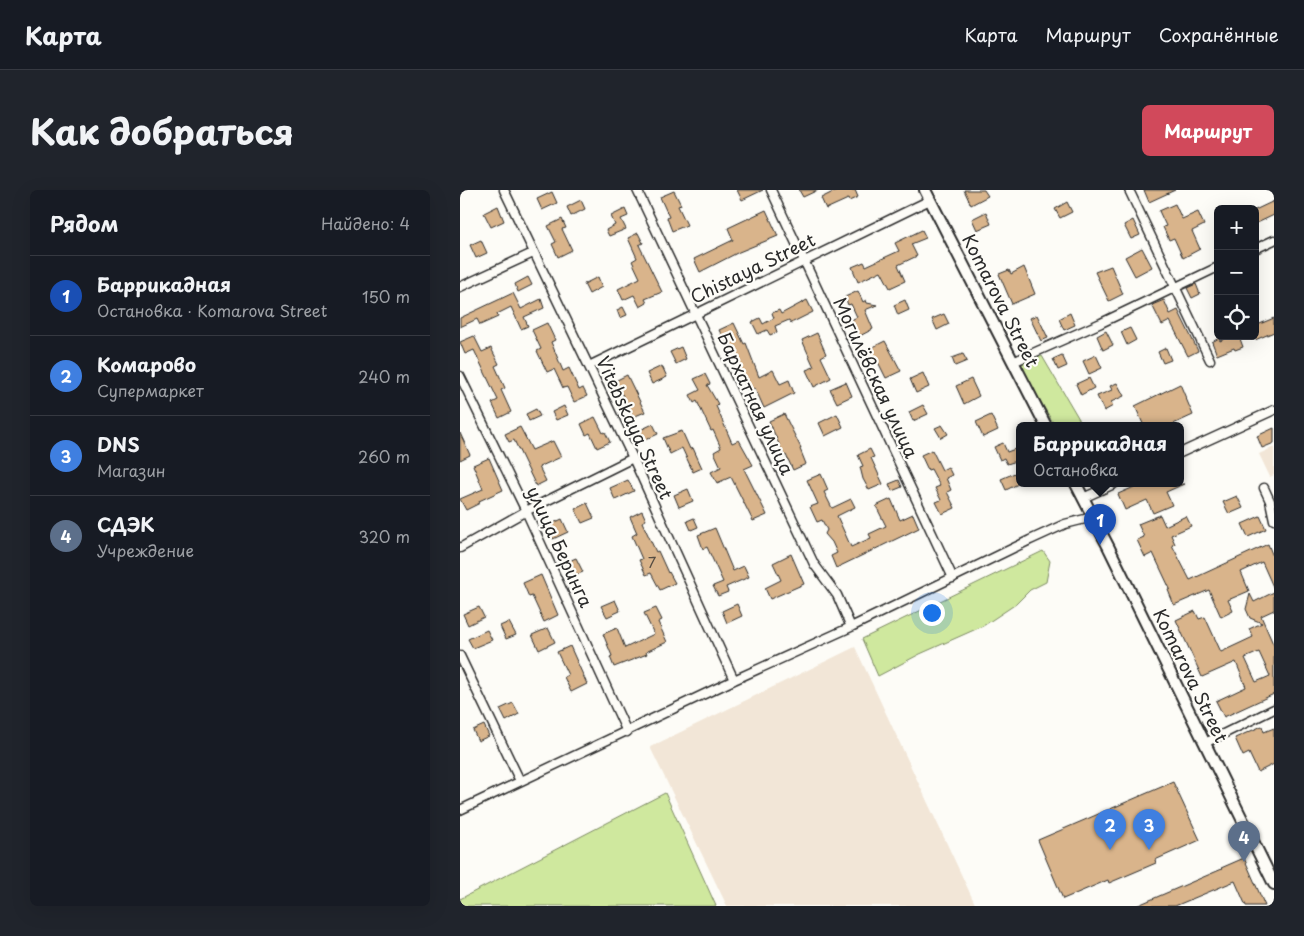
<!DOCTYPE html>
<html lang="ru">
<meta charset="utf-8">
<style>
:root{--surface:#171b24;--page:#20242c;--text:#f1f3f6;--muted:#9ea1a6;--line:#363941;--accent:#d1495b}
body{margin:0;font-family:"Playpen Sans",sans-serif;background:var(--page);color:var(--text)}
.controls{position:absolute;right:15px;top:15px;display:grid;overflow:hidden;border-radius:8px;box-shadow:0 5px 20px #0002}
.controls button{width:45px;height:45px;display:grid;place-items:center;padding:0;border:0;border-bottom:1px solid var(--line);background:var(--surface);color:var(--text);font:25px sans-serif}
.you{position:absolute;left:471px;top:422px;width:18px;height:18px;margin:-12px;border:4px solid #fff;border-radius:50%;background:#1a73e8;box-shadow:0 0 0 8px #1a73e833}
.badge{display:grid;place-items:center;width:32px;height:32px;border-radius:50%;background:var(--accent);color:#fff;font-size:16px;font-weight:700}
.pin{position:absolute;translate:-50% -41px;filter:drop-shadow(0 1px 2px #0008)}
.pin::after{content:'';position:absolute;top:26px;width:18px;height:15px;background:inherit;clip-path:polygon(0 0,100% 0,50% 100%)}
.popup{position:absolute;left:556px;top:232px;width:168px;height:65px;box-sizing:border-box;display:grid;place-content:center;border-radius:8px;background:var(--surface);filter:drop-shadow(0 1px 4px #0005);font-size:16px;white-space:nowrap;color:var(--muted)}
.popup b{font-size:19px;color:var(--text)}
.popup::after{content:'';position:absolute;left:50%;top:100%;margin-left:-10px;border:10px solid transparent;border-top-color:var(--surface)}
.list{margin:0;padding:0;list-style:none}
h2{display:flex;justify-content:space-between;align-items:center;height:65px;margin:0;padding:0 20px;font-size:21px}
h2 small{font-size:16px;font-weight:400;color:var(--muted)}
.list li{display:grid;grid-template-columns:32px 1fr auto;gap:15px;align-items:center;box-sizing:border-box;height:80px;padding:0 20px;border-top:1px solid var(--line)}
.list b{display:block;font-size:19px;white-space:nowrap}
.list p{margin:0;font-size:16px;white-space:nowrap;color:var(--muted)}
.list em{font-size:16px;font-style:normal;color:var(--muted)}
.icon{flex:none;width:28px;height:28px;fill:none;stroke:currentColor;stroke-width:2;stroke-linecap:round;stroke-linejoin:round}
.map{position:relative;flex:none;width:814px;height:716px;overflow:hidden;border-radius:8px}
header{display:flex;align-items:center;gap:30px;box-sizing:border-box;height:70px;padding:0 25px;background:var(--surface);border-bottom:1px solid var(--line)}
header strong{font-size:24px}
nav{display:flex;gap:28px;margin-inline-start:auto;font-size:18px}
.intro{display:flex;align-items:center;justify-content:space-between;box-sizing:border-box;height:120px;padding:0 30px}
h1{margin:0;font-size:35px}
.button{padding:12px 22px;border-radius:8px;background:var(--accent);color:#fff;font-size:18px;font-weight:700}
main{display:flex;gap:30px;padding:0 30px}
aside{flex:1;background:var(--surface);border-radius:8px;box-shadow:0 5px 20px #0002}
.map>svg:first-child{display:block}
.built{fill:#f2e6d7}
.green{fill:#cfe89e;stroke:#7d8a64}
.building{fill:#d9b48b;stroke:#2b2b2b;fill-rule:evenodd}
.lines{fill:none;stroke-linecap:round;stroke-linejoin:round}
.minor-casing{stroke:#2b2b2b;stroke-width:11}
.tertiary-casing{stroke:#2b2b2b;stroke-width:14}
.minor{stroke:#fdfcf7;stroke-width:8}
.tertiary{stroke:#fdfcf7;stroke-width:10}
.labels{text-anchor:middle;stroke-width:4.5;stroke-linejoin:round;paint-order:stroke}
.number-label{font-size:15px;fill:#564d43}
.street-label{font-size:18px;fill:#2b2b2b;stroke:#fdfcf7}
</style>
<header>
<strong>Карта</strong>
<nav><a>Карта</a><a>Маршрут</a><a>Сохранённые</a></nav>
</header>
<div class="intro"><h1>Как добраться</h1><a class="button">Маршрут</a></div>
<main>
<aside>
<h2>Рядом<small>Найдено: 4</small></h2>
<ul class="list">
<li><span class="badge" style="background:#1a4fb4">1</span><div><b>Баррикадная</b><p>Остановка · Komarova Street</p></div><em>150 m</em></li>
<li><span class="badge" style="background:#3f7fe0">2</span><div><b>Комарово</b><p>Супермаркет</p></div><em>240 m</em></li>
<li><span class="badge" style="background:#3f7fe0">3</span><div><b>DNS</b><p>Магазин</p></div><em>260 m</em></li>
<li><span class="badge" style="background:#5c6f8a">4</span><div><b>СДЭК</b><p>Учреждение</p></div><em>320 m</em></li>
</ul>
</aside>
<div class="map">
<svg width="814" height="716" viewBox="0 0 814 716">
<rect width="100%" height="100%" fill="#fdfcf7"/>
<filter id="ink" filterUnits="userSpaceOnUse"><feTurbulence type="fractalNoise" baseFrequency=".02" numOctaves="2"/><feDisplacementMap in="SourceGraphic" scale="10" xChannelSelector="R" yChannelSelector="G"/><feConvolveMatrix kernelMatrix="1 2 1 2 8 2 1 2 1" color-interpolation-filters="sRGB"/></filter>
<g filter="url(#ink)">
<path class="built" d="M814 257V285L810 287 799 264Z
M395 457 516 716H267L190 557Z"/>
<path class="green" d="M582 166 619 229 621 236H595L559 175Z
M583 361 590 371 586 392 570 400 556 414 523 436 460 464 418 486 402 449Z
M205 603 256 716H0V709Z"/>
<path class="building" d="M277 0H303L282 10Z
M339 0H358L343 7Z
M377 0H395L398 7 389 11 388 9 366 19 361 8Z
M504 0H524L528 6 511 15Z
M684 0H715L689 12Z
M214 1 221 15 218 16 227 35 212 41 207 28 209 27 200 7Z
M92 2 97 13 82 20 77 9Z
M121 10 125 19 111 26 107 17Z
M814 11V25L795 34V20Z
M607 12 612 22 600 28 595 19Z
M715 14 722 29 738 22 744 35 732 41 740 59 723 68 714 48 709 50 703 37 706 36 699 21Z
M38 16 44 31 31 37 24 23Z
M165 19 168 26 161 29 166 39 149 46 146 40 155 35 151 26Z
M306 20 318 46 279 62 240 82 234 69 273 50 268 38Z
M526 22 531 34 517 40 512 29Z
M102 29 106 38 102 39 112 60 98 67 92 54 96 52 88 36Z
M673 30 680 45 671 49 664 35Z
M462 40 466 48 451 54 457 66 438 75 445 91 430 98 421 81 398 92 392 77 404 72 406 76 439 61 435 53Z
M178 43 183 53 179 55 202 102 185 109 187 113 180 117 174 105 163 110 158 99 180 88 172 71 177 68 168 48Z
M21 50 27 63 16 68 10 55Z
M682 58 692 77 675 86 665 67Z
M651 76 663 104 649 111 635 82Z
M564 77 575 104 552 114 539 84 549 80 551 84Z
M68 87 72 95 58 102 55 94Z
M138 87 142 97 129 104 124 94Z
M736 94 740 104 732 108 727 98Z
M398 101 403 112 406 110 407 113 417 115 405 120 413 139 396 148 389 131 397 127 391 114 388 115 385 107Z
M53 103 61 119 81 109 84 118 64 127 68 136 61 139 51 117 37 124 38 127 20 135 17 129 0 137V128Z
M347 110 353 122 331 133 329 130 315 136 317 142 310 145 307 140 298 144 292 132 300 128 303 134 314 128 312 123 319 120 321 124Z
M445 110 449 120 438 125 434 115Z
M704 110 710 124 718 120 738 161 728 166 710 131 702 135 692 115Z
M163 117 167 125 160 128 157 120Z
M610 123 615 135 604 140 599 129Z
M484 124 489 134 477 140 472 129Z
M577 125 588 148 581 151 570 128Z
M814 128V142L795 150V136Z
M87 133 95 150 91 152 103 181 109 178 119 200 123 198 127 206 114 212 107 197 103 198 94 179 87 182 77 161 81 159 72 140Z
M274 133 284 154 286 153 299 187 313 180 320 194 329 190 334 203 304 218 295 198 288 201 259 140Z
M670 138 676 150 667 155 661 142Z
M646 141 653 155 643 160 637 146Z
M357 143 366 164 361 167 371 188 354 197 346 180 354 177 342 150Z
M14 146 22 162 31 158 39 174 35 176 45 198 41 200 51 222 39 228 32 213 38 210 14 160 5 164 0 152Z
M771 146H779L783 157 775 160 774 158 757 165 752 152 759 148 760 151Z
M425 151 441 181 426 188 416 168 414 169 409 159Z
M221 157 226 169 216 174 210 162Z
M706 158 711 170 703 173 698 162Z
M503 164 507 171 495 176 492 168Z
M602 165 607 176 598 180 593 169Z
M636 165 642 178 629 184 623 171Z
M202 176 207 187 192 194 187 183Z
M463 183 469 197 456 203 450 189Z
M245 184 250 194 247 195 258 214 256 216 272 253 279 250 293 275 284 279 307 325 293 331 271 287 257 293 251 282 261 277 254 262 261 258 253 240 251 241 237 211 234 213 230 205 240 200 234 189Z
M167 185 185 222 173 227 162 204 159 205 153 192Z
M629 188 634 198 621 205 616 194Z
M511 189 519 206 504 214 496 196Z
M386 192 392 206 377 213 370 199Z
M657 193 664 206 651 212 653 216 644 221 637 206 652 200 650 196Z
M720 194 733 225 709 236H684L675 216Z
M463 215 468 224 453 231 449 222Z
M104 216 108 225 96 230 92 222Z
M76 219 80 226 69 231 66 224Z
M324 224 341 258 340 259 346 274 333 280 326 265 324 266 309 231Z
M377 224 383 237 365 246 359 233Z
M531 225 538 240 523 247 516 232Z
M135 227 143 243 145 242 150 252 137 258 130 243 126 245 121 234Z
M193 234 198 244 183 251 178 241Z
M482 235 488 244 481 248 475 238Z
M60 237 72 260 93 251 101 267 79 277 86 291 76 296 54 250 49 252 45 244Z
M814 238V253L802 258 797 246Z
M222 241 230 259 233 258 242 278 233 282 222 258 210 264 203 248Z
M0 243 10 265 0 270Z
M543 253 547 262 555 259 560 270 547 274 544 268 540 270 534 257Z
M410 259 414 267 411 268 423 294 409 300 403 289 400 277 403 276 398 265Z
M472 260 482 280 488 277 492 285 486 288 491 300 487 302 495 318 482 324 476 312 481 310 475 298 480 296 471 279 468 280 461 265Z
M29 268 43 300 19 311 20 313 6 320 0 309 23 299 13 275Z
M557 282 560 288V293L546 300 541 289Z
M361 284 368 300 364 302 372 318 391 309 395 317 377 326 391 357 411 348 409 344 426 336 416 316 431 309 440 330 453 324 459 338 376 378 371 366 377 363 372 352 365 344 367 340 362 330 357 332 350 317 358 314 347 290Z
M168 290 174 301 155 310 150 298Z
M439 290 442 297 432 301 429 294Z
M681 294H724L706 302 712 315 693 323 687 310 665 320 658 304Z
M228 299 233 311 219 317 214 305Z
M777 306 783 318 769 324 763 312Z
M127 313 134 328 122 333 115 319Z
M182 321 186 330 182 332 196 362 198 361 208 383 209 382 215 393 200 400 191 383 186 385 179 370 182 369 172 346 177 343 170 327Z
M700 325 705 336 726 326 731 336 711 345 715 354 712 355 730 390 808 354 814 369V399L802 372 781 382 789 401 768 410 773 421 761 427 749 400 714 415 708 400 710 399 693 363 685 367 677 350 684 347 678 334Z
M800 326 806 339 788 347 782 334Z
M234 328 238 337 231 340 227 331Z
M102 329 108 342 93 349 87 336Z
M255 338 273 381 284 376 289 387 266 397 268 402 258 406 253 396 263 392 247 357 243 359 238 345Z
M331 364 344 394 310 409 305 398 321 390 313 373Z
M116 368 123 382 111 387 104 373Z
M81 385 98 425 84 432 72 406 69 407 63 393Z
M814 402V420L801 426 814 456V504L764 527 756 511 786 497 776 472 742 487 716 430 735 421 739 429 745 427 761 462 793 447 789 439 802 433 790 428 786 419 790 404 794 412ZM799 462 810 486 796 492 785 468Z
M155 410 160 421 147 427 141 416Z
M277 414 282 426 267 433 262 421Z
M19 417 24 427 8 435 3 424Z
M196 418 202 430 198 432 207 452 186 462 187 464 154 477 150 467 152 466 143 444 157 438 165 458 192 445 194 444 184 423Z
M49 432 56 445 46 449 40 436Z
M88 438 95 452 79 460 72 445Z
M27 440 32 450 13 458 8 449Z
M110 456 127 494 111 502 104 487 108 485 97 462Z
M53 513 59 524 46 531 40 519Z
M24 535 29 546 18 551 13 540Z
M802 536 804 542 814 538V574L798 582 789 563 783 566 775 548Z
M713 592 740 650 695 670 696 673 649 693 648 690 603 709 578 650Z
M784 668 805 716H786L775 691 715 716H676L762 679 761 678Z"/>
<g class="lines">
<defs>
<path id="minor" d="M44 0 173 268 274 490
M177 0 354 374 377 405 391 437
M311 0 493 388
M669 0 750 170
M795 59 814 50
M0 97 73 63
M553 172 641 133 758 77
M129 176 470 10
M0 186 66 321 167 542
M720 263 814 220
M804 298 810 311 814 330
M623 308 654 294
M0 358 66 321 173 268
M0 466 60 591
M745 553 814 519
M0 620 274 490 391 437 570 350 605 334 633 327"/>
<path id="tertiary" d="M465 0 586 236
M616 294 648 356 814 694"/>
</defs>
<use href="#minor" class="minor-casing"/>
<use href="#tertiary" class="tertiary-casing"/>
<use href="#minor" class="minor"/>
<use href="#tertiary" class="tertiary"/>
</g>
</g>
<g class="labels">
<g class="number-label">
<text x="192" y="378">7</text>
</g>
<g class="street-label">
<text transform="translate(293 79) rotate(-26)" y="6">Chistaya Street</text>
<text transform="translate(540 111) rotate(63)" y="6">Komarova Street</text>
<text transform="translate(415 188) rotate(65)" y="6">Могилёвская улица</text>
<text transform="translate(295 214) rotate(65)" y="6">Бархатная улица</text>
<text transform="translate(174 238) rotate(65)" y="6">Vitebskaya Street</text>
<text transform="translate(99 357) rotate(65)" y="6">улица Беринга</text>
<text transform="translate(730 486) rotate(64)" y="6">Komarova Street</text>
</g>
</g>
</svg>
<div class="controls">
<button>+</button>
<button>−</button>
<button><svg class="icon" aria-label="locate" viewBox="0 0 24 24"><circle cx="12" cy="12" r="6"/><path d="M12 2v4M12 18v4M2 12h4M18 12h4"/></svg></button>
</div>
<div class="you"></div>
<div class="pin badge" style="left:640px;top:355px;background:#1a4fb4">1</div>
<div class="popup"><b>Баррикадная</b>Остановка</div>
<div class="pin badge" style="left:650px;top:660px;background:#3f7fe0">2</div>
<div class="pin badge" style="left:689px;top:660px;background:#3f7fe0">3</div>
<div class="pin badge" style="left:784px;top:672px;background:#5c6f8a">4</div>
</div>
</main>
